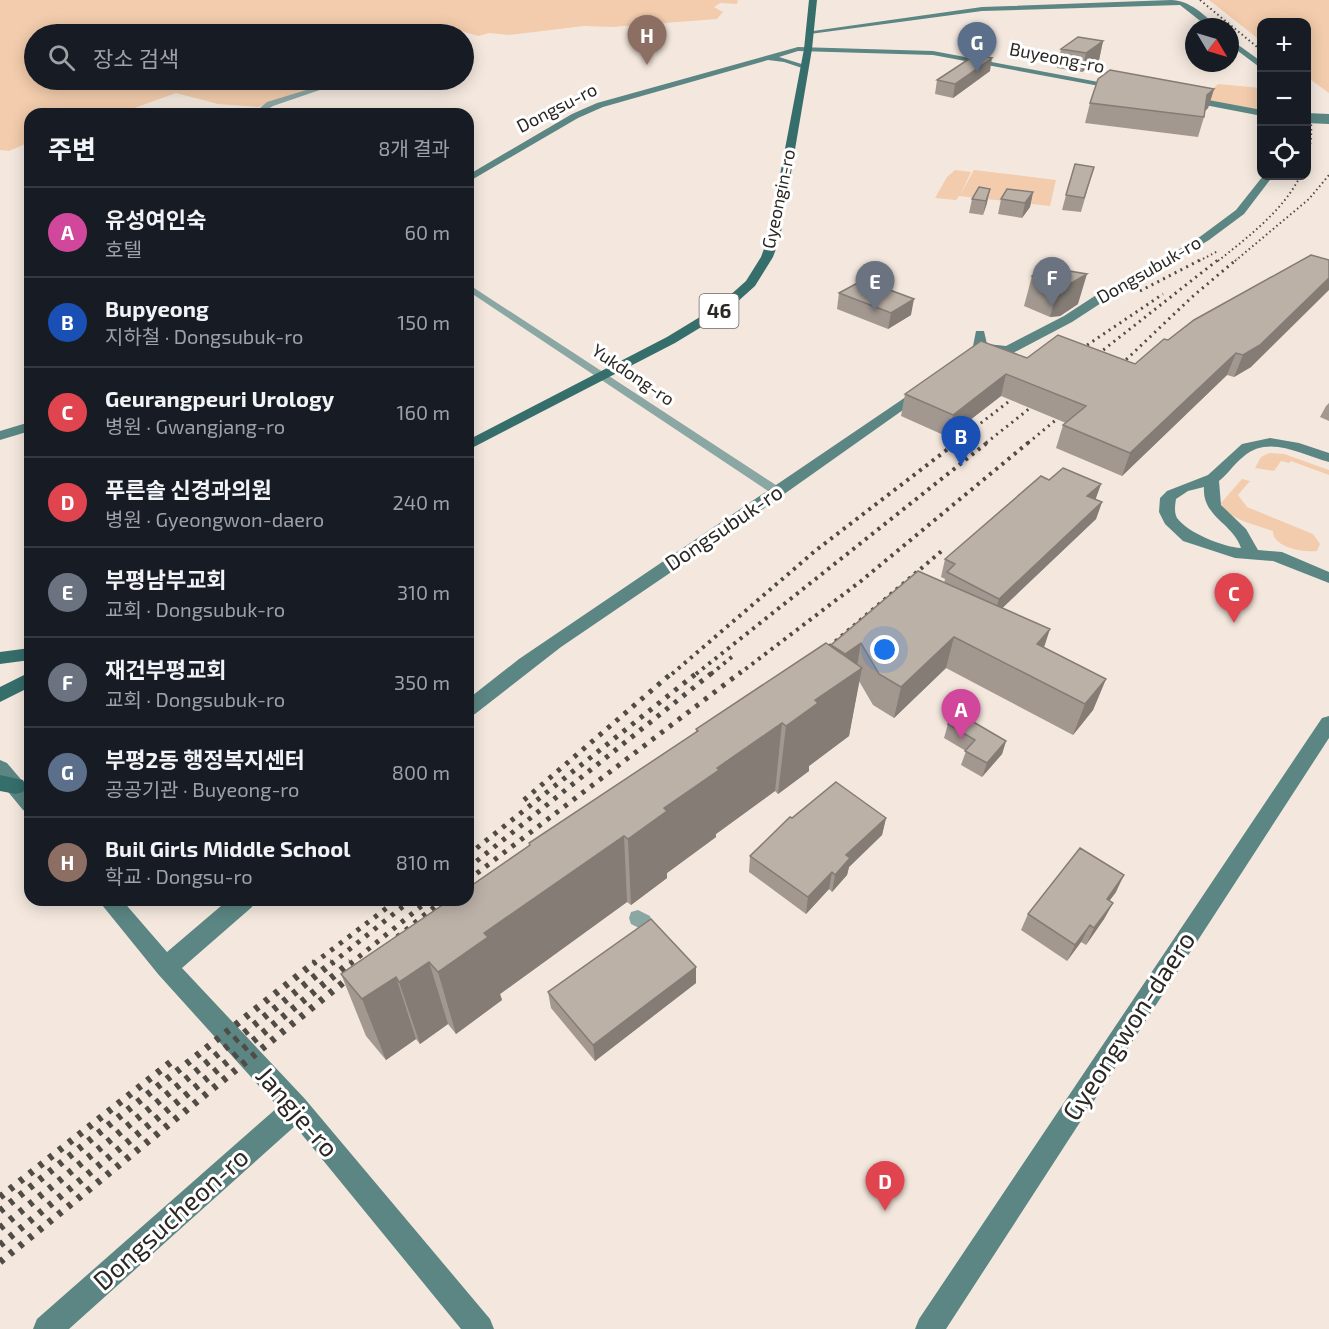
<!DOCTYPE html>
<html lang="ko">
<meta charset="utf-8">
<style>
:root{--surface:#171b24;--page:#242831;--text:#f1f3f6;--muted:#9ea1a6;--line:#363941;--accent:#7c3aed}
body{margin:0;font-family:"Exo 2","Noto Sans KR",sans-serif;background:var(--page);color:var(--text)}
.controls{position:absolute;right:18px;top:18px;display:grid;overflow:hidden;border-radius:12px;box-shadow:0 3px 15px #0003}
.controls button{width:54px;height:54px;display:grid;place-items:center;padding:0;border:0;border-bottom:2px solid var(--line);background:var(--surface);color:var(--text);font:30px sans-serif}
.compass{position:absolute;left:1185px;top:18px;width:54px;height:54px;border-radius:50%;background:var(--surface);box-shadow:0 3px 15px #0003;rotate:128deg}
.you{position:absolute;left:885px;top:650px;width:21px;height:21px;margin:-15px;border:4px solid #fff;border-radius:50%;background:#1a73e8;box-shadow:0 0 0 9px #1a73e833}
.badge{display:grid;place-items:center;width:39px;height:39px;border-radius:50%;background:var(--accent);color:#fff;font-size:20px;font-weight:700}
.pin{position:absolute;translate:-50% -50px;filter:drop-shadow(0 2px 3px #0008)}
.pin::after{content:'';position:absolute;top:32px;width:21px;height:18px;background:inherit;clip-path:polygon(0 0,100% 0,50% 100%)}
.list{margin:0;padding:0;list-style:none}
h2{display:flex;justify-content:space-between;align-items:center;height:78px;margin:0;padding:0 24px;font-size:26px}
h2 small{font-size:20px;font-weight:400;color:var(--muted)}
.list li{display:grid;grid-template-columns:39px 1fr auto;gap:18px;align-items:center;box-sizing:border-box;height:90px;padding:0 24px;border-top:2px solid var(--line)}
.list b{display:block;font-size:22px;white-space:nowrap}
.list p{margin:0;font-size:20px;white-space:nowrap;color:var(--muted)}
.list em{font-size:20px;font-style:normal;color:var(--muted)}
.icon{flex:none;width:33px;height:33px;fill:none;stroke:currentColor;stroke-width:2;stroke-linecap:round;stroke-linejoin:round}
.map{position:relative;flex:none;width:1329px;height:1329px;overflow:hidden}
.search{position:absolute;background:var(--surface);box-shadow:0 3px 15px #0003;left:24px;top:24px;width:450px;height:66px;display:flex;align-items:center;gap:15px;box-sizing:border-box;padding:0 21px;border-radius:33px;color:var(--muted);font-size:22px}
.panel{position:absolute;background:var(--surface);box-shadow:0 3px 15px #0003;left:24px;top:108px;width:450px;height:798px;border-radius:18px}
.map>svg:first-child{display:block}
.green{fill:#f2ccac}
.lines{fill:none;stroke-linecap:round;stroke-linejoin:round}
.street{fill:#8ba7a4;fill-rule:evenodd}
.secondary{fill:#5b8683;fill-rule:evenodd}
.primary{fill:#366e6b;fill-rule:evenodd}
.rail-far4{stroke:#514b46;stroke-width:2;stroke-dasharray:1.5 3;stroke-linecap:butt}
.rail-far3{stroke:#514b46;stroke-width:3;stroke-dasharray:2 4.5;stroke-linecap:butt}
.rail-far2{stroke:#514b46;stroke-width:4;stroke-dasharray:3 5;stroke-linecap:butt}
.rail-far1{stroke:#514b46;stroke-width:5;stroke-dasharray:4 7;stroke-linecap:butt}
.rail{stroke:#514b46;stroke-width:7;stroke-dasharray:4.5 8;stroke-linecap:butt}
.secondary-bridge{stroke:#5b8683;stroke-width:10}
.wall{fill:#a29890}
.shaded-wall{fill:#847c75}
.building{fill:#bcb1a7;stroke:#847c75;stroke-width:1.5}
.labels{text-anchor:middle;stroke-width:6;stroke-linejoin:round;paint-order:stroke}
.far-street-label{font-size:18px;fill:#2b2723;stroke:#fff}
.shield{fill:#fff;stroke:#6b6865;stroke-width:1.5}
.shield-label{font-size:20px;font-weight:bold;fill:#2b2723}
.street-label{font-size:21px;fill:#2b2723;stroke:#fff}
.near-street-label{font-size:26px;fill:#2b2723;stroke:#fff}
</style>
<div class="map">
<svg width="1329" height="1329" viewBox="0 0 1329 1329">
<rect width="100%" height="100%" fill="#f4e8de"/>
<path class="green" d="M0 0H738L737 4 720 3 714 7 723 12 717 19 612 27 584 26 509 35 489 33 479 36 449 28 424 34H34V80H340L258 107 218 104 176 93 118 114H30V142L9 151 0 150Z
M1209 0H1329V93L1307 77 1306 22H1262L1261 41Z
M1218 84 1261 88V110L1201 99Z
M955 170 971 172 960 195 974 170 1056 180 1050 206 959 196 956 200 935 198 947 177Z
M1269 453 1284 454 1329 470V475L1291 461 1289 463 1281 461 1274 471 1255 468 1261 457Z
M1242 479 1250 481 1238 495 1247 507 1313 534 1320 544 1317 551C1304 553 1272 547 1273 531 1258 525 1227 520 1221 503Z"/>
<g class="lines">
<path class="street" d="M339 80H349L273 106 268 109 269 114H261L260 108 267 102Z
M468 284 782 489 784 492 778 496 774 495 468 291Z
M638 910 650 916 652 922 650 928 643 930 631 924 629 918 631 912Z"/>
<path class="secondary" d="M1171 0C1189 0 1205 15 1217 27H1208L1180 5 982 11 810 34 806 32 982 7Z
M1230 39 1262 62V69L1230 45Z
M798 47 933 51 1125 87 1121 90 933 55 798 51 779 57 808 66V70L784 62 768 60 603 107 578 118 468 182V175L572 114 597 103Z
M1187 96 1262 110V116L1184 101V97Z
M1263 176H1273L1244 214 1209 240 1142 281 1115 294 1072 322 1013 353 983 351 971 361H961L959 358 973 346 976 331H984L987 344 1006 346 1064 316 1107 288 1134 277 1201 236 1236 210Z
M922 386 929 390 927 393 739 526 561 647 475 714 468 716V699L519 659Z
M30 422V431L0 440V431Z
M1270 438 1299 443 1329 453V462C1301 455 1269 434 1243 457 1234 464 1228 474 1219 481L1221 505 1246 529 1258 550 1282 552 1329 572V583L1273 561 1235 558 1183 541 1165 524 1159 512 1160 498 1167 491 1208 475 1242 444ZM1204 487C1202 517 1233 523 1241 548 1223 547 1188 533 1177 518 1174 512 1175 506 1176 499L1188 491Z
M1329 716V738L946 1329H915L919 1319 1322 718Z
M0 760 7 763 30 790V812L23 810 0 782Z
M98 900H122L167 952 228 900H255L252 907 182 968 305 1099 490 1319 494 1329H461L295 1126 69 1329H33L37 1319 278 1107 158 974Z"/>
<path class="primary" d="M809 0H817L812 49 780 238 773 257 755 286 726 312 675 343 468 450V440L667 337 718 306 746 281 761 257 768 238 804 49Z
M30 648V660L0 664V652Z
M30 672V687L0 702V687Z
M0 775 23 780 26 786 23 792 16 794 0 791Z"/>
<path class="rail-far4" d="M1200 0 1262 51
M1199 261 1218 251
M1218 261C1272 218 1329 175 1306 95
M1235 261 1309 199 1329 175"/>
<path class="rail-far3" d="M1140 291 1202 259
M1071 356 1163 294
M1088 362 1219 259
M1112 373 1192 297 1237 259
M955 443 1025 389
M986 443 1044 397
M1028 443 1069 409"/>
<path class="rail-far2" d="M817 657 944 549
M672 674 815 551 957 442
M696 674 988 442
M711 674 733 656
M739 674 861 581 1029 442"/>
<path class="rail-far1" d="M524 800 673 672
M468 855 698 672
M468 868 713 672
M468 880 741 672
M397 937 443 900
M313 964 392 904
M331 964 411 900
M350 964 429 900"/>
<path class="rail" d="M0 1197 171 1062
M0 1211 315 962
M0 1228 333 962
M0 1245 351 962
M0 1262 356 972"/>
<path class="secondary-bridge" d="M1306 118 1329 119"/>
</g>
<path class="wall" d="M1103 41 1099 60 1082 72 1057 68 1061 49Z
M990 71 953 98 935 94 937 80Z
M1214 89 1208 108 1205 111 1204 117 1198 137 1085 123 1090 103Z
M1094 167 1081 212 1062 210 1066 195Z
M979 187 987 203 983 215 969 213 972 199Z
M1033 192 1030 207 1022 218 998 214 1001 199Z
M1311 255 1251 367 1234 377 1227 375 1122 476 1056 448 1063 425 1066 423 1001 396 948 437 901 416 905 394 1027 358 1135 364 1168 340Z
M1045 267 1078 304 1060 316 1050 317 1024 306 1032 276Z
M839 293 911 315 888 329 837 309Z
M1329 403V421L1320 417 1326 406Z
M1049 480 1101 484 1095 499 1102 502 1096 519 1002 608 1044 648 1106 679 1093 710 1073 735 946 668 894 718 873 705 859 681 849 736 809 766V771L778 794 775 791 716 834V837L667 873V878L631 905 627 902 500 994 502 1000 456 1034 448 1024 420 1044 416 1039 386 1060 366 1036 341 974 529 846V843L696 732V729L831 646 944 583 945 579 941 577 945 559Z
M948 724 1006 741 1002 754 982 777 961 765 966 751 944 738Z
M792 818H886L882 835 849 867 847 875 832 892 829 889 806 914 749 872 750 856Z
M1116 892 1109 901 1113 903 1104 919 1086 945 1081 942 1067 961 1021 930 1028 914Z
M696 983 595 1061 551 1008 548 992Z"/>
<path class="shaded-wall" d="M1103 41 1099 60 1082 72 1086 53Z
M992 58 990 71 953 98 955 84Z
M1214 89 1208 108 1201 115 1207 95Z
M990 189 987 203 983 215 986 201Z
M1033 192 1030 207 1022 218 1025 203Z
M1087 274 1078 304 1060 316 1050 317 1058 286Z
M1329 278V290L1251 367 1234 377 1243 355Z
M914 299 911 315 888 329 891 313Z
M1236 353 1227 375 1122 476 1130 453Z
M1006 374 1001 396 948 437 953 415Z
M1101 484 1095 501 1087 496Z
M1102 502 1096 519 994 616 999 599Z
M1050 629 1040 660 1026 676 1037 644Z
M954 637 946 668 894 718 901 687Z
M861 643 856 672 862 668 849 736 809 766V771L778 794 786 726 815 700 840 683 845 654Z
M1106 679 1093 710 1073 735 1085 704Z
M782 723 775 791 716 834V837L667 873V878L631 905 628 839 664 808 717 768Z
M1006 741 1002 754 982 777 987 763Z
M886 818 882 835 849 867 847 875 832 892 835 875 846 855Z
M624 836 627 902 500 994 502 1000 456 1034 438 972 484 933Z
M832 872 829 889 806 914 808 897Z
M1124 875 1116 892 1098 916 1107 899Z
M1113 903 1104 919 1086 945 1094 928Z
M1090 925 1081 942 1067 961 1075 945Z
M429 962 448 1024 420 1044 399 982Z
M696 967V983L595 1061 593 1045Z
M396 977 416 1039 386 1060 362 999Z"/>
<path class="building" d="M1078 37 1103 41 1086 53 1061 49Z
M975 55 992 58 955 84 937 80Z
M1110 70 1214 89 1207 95 1204 117 1090 103 1098 79Z
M1075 164 1094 167 1084 198 1066 195Z
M979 187 990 189 986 201 972 199Z
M1007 189 1033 192 1025 203 1001 199Z
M1311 255 1329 260V278L1260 345 1243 355 1236 353 1130 453 1063 425 1086 406 1006 374 953 415 905 394 981 341 1027 358 1058 335 1135 364 1164 339 1168 340 1194 320Z
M1045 267 1087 274 1068 285 1058 286 1032 276Z
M863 280 914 299 891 313 839 293Z
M1063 468 1101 484 1087 496 1102 502 999 599 947 572 955 564 945 559 1041 476 1049 480Z
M918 571 1050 629 1037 644 1106 679 1085 704 954 637 901 687 879 674 861 643 845 654 831 645Z
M826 643 862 668 815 700 818 703 786 726 782 723 717 768 719 770 664 808 667 811 628 839 624 836 484 933 488 937 438 972 429 962 399 982 396 977 362 999 341 974 450 900H468V888L530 845 529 843 698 731 696 729Z
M958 713 1006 741 987 763 965 751 975 740 948 724Z
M836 782 886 818 846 855 850 858 835 875 832 872 808 897 750 856 790 817 792 818Z
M1080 848 1124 875 1107 899 1113 903 1094 928 1090 925 1075 945 1028 914Z
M651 919 696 967 593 1045 548 992Z"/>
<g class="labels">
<g class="far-street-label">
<text transform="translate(1057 58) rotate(11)" y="6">Buyeong-ro</text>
<text transform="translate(557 108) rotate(-27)" y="6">Dongsu-ro</text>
<text transform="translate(779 199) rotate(-78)" y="6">Gyeongin-ro</text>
<text transform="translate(1149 270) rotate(-30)" y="6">Dongsubuk-ro</text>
<text transform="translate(633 375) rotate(34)" y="6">Yukdong-ro</text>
</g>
<rect class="shield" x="699.5" y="294" width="39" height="34" rx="4.5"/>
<g class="shield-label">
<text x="719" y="318">46</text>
</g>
<g class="street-label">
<text transform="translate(724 528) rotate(-34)" y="7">Dongsubuk-ro</text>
</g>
<g class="near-street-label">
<text transform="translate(1129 1026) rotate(-57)" y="9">Gyeongwon-daero</text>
<text transform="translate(297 1112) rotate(49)" y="9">Jangje-ro</text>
<text transform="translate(171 1219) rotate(-42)" y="9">Dongsucheon-ro</text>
</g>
</g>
</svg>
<div class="controls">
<button>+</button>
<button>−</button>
<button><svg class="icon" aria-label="locate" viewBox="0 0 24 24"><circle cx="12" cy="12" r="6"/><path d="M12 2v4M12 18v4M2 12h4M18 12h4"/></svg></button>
</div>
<svg class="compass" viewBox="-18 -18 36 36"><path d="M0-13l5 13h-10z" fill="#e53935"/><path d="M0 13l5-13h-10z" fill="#9ea1a6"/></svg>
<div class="you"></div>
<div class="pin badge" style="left:961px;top:739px;background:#d1479c">A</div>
<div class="pin badge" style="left:961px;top:466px;background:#1a4fb4">B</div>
<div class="pin badge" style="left:1234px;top:623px;background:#e0444e">C</div>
<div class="pin badge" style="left:885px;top:1211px;background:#e0444e">D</div>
<div class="pin badge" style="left:875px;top:311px;background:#6b7280">E</div>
<div class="pin badge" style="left:1052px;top:307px;background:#6b7280">F</div>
<div class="pin badge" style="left:977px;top:72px;background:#5c6f8a">G</div>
<div class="pin badge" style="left:647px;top:65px;background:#8d6e63">H</div>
<div class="search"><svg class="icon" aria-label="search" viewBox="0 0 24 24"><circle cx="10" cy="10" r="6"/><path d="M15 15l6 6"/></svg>장소 검색</div>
<section class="panel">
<h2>주변<small>8개 결과</small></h2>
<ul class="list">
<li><span class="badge" style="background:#d1479c">A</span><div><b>유성여인숙</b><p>호텔</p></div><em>60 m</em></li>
<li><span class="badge" style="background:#1a4fb4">B</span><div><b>Bupyeong</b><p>지하철 · Dongsubuk-ro</p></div><em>150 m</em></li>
<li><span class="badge" style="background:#e0444e">C</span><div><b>Geurangpeuri Urology</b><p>병원 · Gwangjang-ro</p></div><em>160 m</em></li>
<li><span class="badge" style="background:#e0444e">D</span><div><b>푸른솔 신경과의원</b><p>병원 · Gyeongwon-daero</p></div><em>240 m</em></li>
<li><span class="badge" style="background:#6b7280">E</span><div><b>부평남부교회</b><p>교회 · Dongsubuk-ro</p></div><em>310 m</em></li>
<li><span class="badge" style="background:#6b7280">F</span><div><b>재건부평교회</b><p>교회 · Dongsubuk-ro</p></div><em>350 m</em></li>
<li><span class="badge" style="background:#5c6f8a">G</span><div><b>부평2동 행정복지센터</b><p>공공기관 · Buyeong-ro</p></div><em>800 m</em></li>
<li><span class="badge" style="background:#8d6e63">H</span><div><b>Buil Girls Middle School</b><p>학교 · Dongsu-ro</p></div><em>810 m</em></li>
</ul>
</section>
</div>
